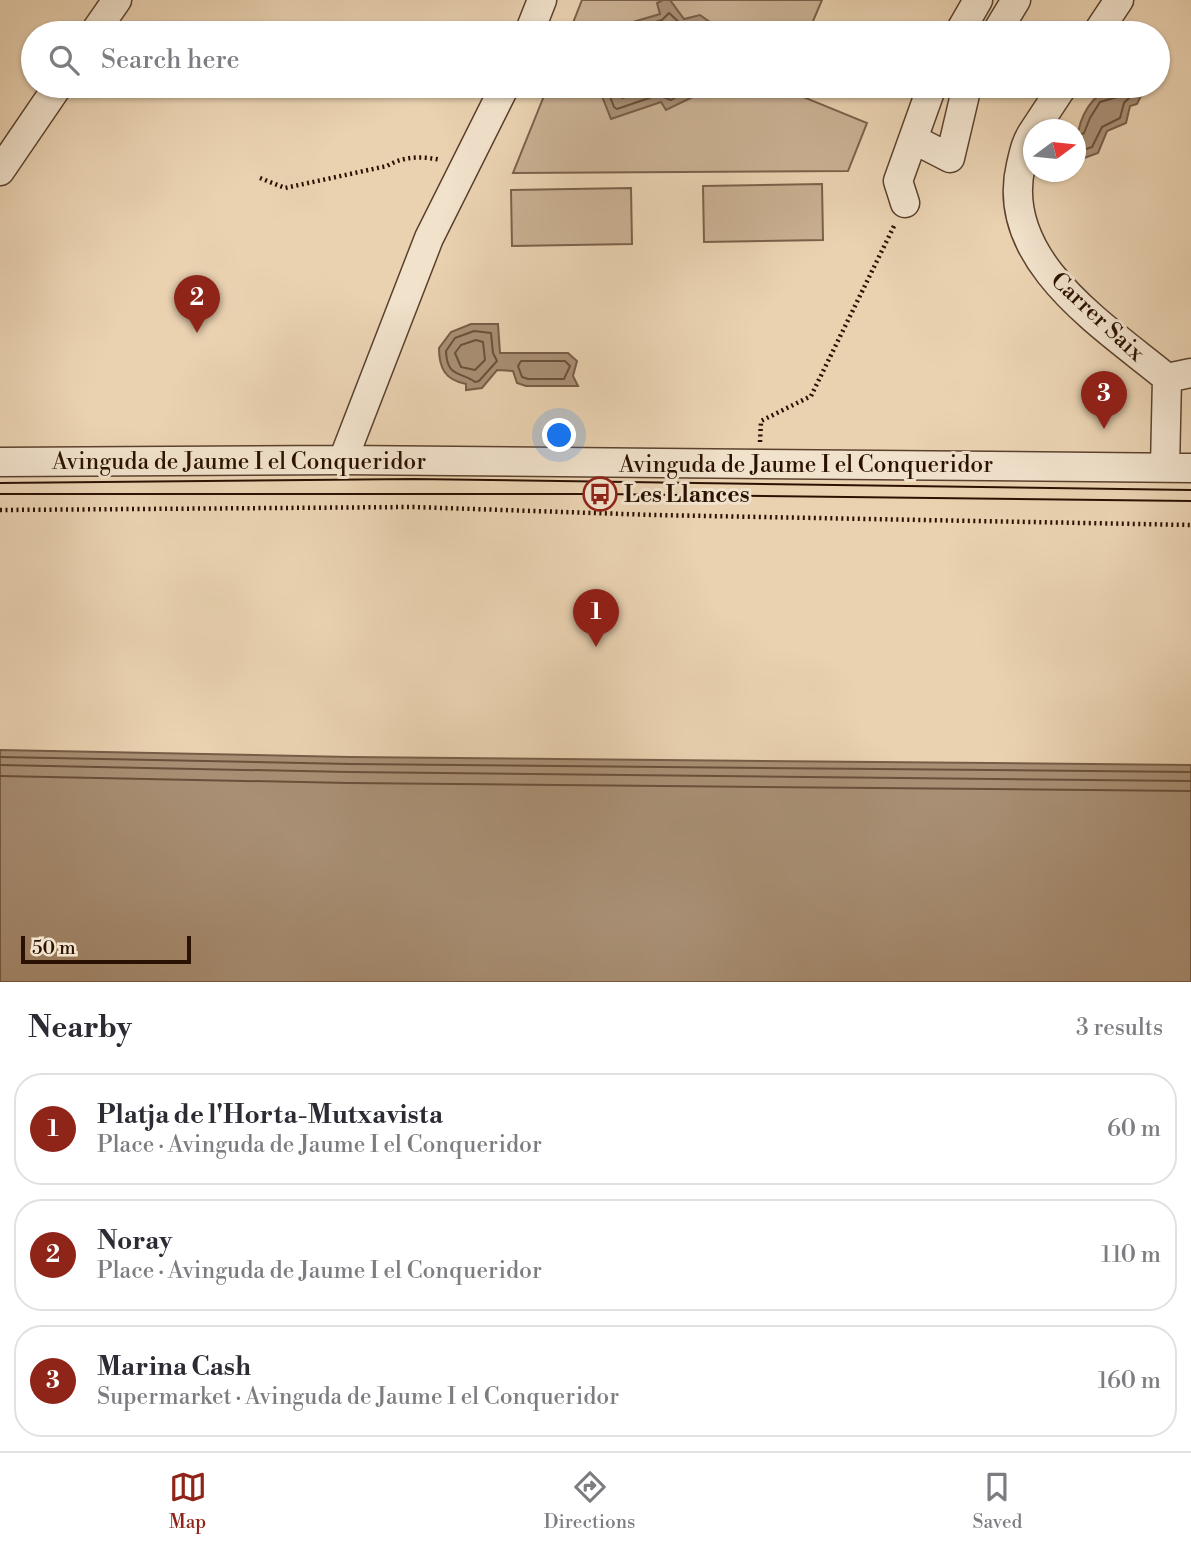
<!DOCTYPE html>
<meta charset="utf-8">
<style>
:root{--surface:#fff;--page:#f7f7f7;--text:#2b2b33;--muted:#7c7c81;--line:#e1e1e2;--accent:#8f2418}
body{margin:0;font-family:"Libre Bodoni",serif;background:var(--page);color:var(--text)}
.compass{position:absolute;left:1023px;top:119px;width:63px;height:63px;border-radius:50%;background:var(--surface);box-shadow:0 2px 5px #0004;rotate:75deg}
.scale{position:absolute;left:21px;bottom:18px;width:170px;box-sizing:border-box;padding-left:7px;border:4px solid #2b1101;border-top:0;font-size:19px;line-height:24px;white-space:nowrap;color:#2b1101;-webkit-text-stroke:5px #f1e2cc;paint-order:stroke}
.you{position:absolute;left:560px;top:436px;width:24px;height:24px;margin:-18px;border:5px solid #fff;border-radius:50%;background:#1a73e8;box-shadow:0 0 0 10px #1a73e833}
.badge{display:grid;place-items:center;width:46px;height:46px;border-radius:50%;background:var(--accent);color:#fff;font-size:23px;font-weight:700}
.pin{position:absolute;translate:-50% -58px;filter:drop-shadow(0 2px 4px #0008)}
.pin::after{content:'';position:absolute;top:37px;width:24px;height:21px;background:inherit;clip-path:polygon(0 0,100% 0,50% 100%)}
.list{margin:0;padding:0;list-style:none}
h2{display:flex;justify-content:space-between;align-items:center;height:91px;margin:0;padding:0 28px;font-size:30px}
h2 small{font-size:23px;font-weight:400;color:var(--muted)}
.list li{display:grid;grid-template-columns:46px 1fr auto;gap:21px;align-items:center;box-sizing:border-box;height:112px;margin:0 14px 14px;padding:0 14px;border:2px solid var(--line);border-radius:28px}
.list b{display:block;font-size:26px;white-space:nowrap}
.list p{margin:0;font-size:23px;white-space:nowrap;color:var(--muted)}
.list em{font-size:23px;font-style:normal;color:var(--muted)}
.icon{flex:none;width:38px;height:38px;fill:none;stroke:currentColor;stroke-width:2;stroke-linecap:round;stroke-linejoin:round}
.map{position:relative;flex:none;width:1191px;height:982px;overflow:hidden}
.search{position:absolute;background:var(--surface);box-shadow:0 2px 5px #0004;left:21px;right:21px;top:21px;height:77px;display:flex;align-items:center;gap:18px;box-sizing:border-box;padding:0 24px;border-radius:38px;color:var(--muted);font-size:26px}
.sheet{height:469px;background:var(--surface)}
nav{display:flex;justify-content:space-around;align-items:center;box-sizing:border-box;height:98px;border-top:2px solid var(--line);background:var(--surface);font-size:19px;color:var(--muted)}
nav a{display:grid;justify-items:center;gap:4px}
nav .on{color:var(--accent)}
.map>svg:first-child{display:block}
.green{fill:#cab193;stroke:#7a614a;stroke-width:2}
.water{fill:#a99075;stroke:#775d47;stroke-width:2}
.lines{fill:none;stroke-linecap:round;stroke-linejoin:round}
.shore{stroke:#6a503b;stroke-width:2}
.minor-casing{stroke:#5b412d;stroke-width:31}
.path{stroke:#2b1101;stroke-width:4.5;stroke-dasharray:2 3.5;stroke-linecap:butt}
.minor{stroke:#f1e2cc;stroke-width:28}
.tram{stroke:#2b1101;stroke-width:2}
.labels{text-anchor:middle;stroke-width:6;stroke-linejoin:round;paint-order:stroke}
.street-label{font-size:23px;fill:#2b1101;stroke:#f1e2cc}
.poi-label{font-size:23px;font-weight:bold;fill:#2b1101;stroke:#f1e2cc;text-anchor:start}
</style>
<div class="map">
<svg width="1191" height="982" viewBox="0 0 1191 982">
<rect width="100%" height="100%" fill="#ead2b1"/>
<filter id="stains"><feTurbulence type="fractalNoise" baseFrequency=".00286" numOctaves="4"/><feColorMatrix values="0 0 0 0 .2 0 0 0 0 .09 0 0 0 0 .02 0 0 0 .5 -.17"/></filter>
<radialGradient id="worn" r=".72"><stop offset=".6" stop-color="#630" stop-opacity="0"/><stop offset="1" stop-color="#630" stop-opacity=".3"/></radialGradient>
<path class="green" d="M582 0H822L808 33H569Z
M548 86H787L786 90 867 123 848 171 513 173Z
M822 184 823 240 704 242 703 186Z
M631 188 632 244 512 246 511 190Z"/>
<path class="water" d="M663 0H670L684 19 700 15 714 25 719 33H625L635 29 633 22 660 14 657 3Z
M598 86H704L697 95 666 110 661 102 611 119Z
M1115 86H1133L1143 92 1137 104 1130 106 1126 123 1107 131 1098 153 1084 158 1076 149C1077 126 1085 101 1107 90L1113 92Z
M471 324H498L500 353H568L577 361 573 376 578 386H526L517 383 513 371 497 370 482 388 466 390V384C445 380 439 368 439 348L451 332Z
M0 750 350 757 1191 765V982H0Z"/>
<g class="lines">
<path class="shore" d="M640 33 643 26 662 20 669 13 681 24 699 23 711 33
M606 86 614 107 617 109 658 95 671 100 695 86
M615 86 622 98 657 87 672 89 680 86
M1076 137 1084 133 1090 118 1100 102 1117 97 1121 86
M1076 145 1086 149 1092 147 1102 127 1120 118 1124 103 1131 96 1128 86
M474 331 491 333 493 353 497 361 479 381 475 382C460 371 447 378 446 351L455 338Z
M476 340 483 342 485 360 475 370 461 367 455 353 461 345Z
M521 361H565L570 366 564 379H528L522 377 518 366Z
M0 757 350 764 1191 772
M0 765 349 772 1191 781
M0 776 349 783 1191 791"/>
<defs>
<path id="minor" d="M94 33 117 0
M529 33 542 0
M959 33 978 0
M996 33 1016 0
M1097 33 1119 0
M1034 130C1026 141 1024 152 1021 165 998 260 1104 326 1167 378
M1034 130 1063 86
M913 139 950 158 967 86
M0 171 58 86
M905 203 898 181 932 86
M343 460 429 238 505 86
M0 462 343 460 1191 468
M1165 467 1167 378 1191 373"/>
</defs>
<use href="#minor" class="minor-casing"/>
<path class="path" d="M260 178 285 188 387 166C403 156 423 156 441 160
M760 442 761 421 811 396 895 224
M0 510 413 507 654 515 1191 525"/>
<use href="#minor" class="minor"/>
<path class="tram" d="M0 483 413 479 1191 490
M0 494H600L1191 501"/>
</g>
<defs>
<symbol id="bus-ring" viewBox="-11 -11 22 22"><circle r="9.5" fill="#f1e2cc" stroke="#8f2418" stroke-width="1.5"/><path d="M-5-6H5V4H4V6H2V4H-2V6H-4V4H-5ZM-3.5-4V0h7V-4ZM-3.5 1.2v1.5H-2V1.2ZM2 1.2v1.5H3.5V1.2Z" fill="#8f2418"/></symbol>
</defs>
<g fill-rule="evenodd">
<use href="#bus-ring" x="581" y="475" width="38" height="38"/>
</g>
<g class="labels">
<g class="street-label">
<text transform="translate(1098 316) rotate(43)" y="8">Carrer Saix</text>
<text x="239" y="469">Avinguda de Jaume I el Conqueridor</text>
<text x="806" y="472">Avinguda de Jaume I el Conqueridor</text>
</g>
<g class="poi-label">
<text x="624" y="502">Les Llances</text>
</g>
</g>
<rect width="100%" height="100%" filter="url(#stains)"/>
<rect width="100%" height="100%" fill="url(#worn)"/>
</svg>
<svg class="compass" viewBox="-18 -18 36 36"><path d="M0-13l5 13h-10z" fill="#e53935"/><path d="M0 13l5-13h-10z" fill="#7c7c81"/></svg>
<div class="scale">50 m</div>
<div class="you"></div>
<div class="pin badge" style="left:596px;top:647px">1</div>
<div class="pin badge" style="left:197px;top:333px">2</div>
<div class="pin badge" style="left:1104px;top:429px">3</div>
<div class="search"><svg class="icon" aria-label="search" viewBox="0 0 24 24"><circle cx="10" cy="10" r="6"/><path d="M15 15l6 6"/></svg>Search here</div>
</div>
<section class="sheet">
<h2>Nearby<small>3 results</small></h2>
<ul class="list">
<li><span class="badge">1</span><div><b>Platja de l'Horta-Mutxavista</b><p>Place · Avinguda de Jaume I el Conqueridor</p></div><em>60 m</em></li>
<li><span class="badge">2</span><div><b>Noray</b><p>Place · Avinguda de Jaume I el Conqueridor</p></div><em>110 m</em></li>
<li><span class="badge">3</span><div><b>Marina Cash</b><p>Supermarket · Avinguda de Jaume I el Conqueridor</p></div><em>160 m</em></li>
</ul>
</section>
<nav>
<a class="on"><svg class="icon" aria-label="map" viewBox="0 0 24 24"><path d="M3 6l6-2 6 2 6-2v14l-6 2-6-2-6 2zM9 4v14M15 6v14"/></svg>Map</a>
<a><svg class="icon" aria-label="directions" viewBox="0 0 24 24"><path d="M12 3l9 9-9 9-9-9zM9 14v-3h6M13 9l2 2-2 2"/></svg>Directions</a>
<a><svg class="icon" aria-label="saved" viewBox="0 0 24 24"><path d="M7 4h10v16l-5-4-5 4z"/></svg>Saved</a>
</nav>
